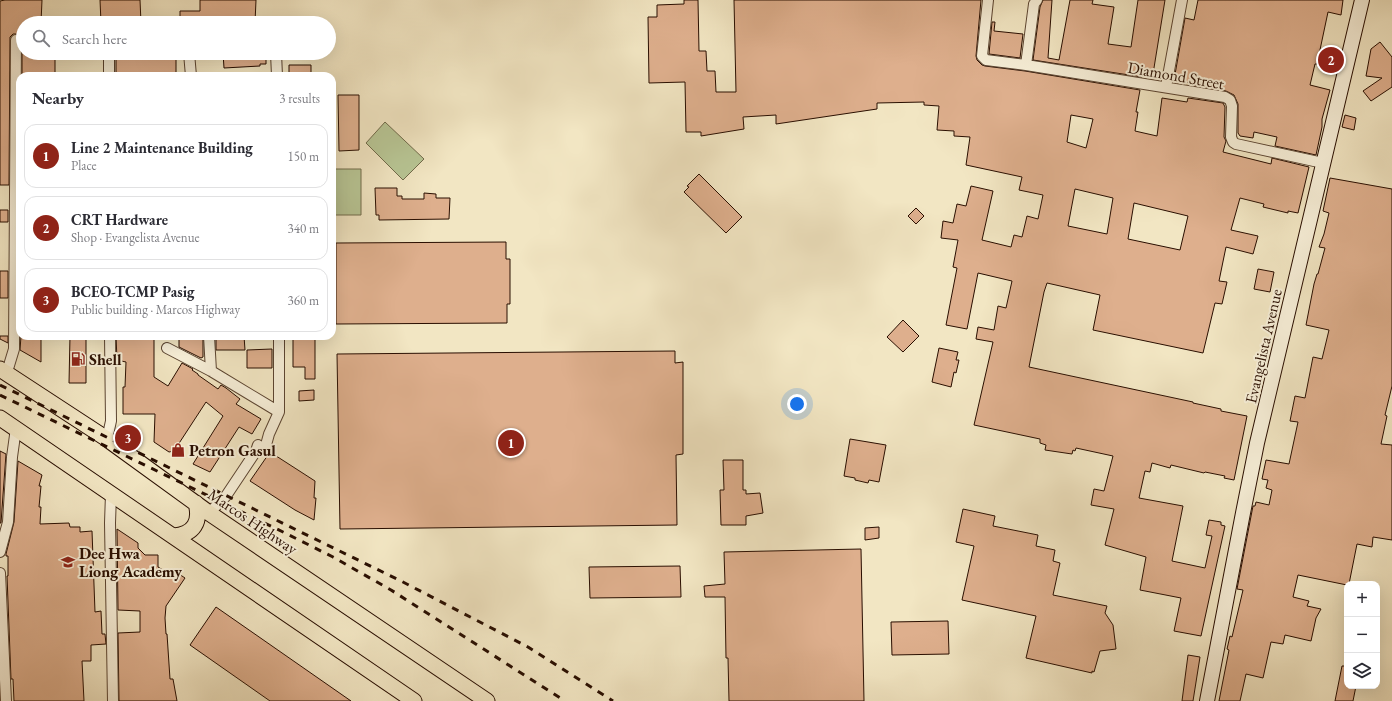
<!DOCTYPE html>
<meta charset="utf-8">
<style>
:root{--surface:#fff;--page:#f2f2f3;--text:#2b2b33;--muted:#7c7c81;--line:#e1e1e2;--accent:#8f2418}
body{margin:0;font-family:"EB Garamond",serif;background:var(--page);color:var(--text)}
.controls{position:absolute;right:12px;bottom:12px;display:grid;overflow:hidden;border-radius:8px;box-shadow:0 4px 16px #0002}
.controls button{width:36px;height:36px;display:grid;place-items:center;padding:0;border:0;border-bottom:1px solid var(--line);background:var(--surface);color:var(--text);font:20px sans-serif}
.you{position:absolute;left:797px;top:404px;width:14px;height:14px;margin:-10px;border:3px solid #fff;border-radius:50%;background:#1a73e8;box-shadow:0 0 0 6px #1a73e833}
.badge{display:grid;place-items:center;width:26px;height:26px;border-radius:50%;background:var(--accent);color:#fff;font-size:13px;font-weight:700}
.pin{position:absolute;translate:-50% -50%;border:2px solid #fff;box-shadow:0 1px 4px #0006}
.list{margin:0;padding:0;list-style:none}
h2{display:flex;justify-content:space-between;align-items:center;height:52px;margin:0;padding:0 16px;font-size:17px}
h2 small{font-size:13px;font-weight:400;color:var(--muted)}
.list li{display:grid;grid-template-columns:26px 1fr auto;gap:12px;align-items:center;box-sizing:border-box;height:64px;margin:0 8px 8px;padding:0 8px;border:1px solid var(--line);border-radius:12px}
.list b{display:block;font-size:15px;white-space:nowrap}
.list p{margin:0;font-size:13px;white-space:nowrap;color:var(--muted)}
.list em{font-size:13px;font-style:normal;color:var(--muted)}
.icon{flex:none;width:22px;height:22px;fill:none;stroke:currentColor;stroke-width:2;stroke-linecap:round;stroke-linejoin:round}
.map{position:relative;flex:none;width:1392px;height:701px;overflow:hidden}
.search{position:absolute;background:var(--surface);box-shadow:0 4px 16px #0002;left:16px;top:16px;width:320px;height:44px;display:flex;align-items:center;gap:10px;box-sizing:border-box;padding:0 14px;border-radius:22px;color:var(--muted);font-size:15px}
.panel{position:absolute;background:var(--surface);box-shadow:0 4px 16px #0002;left:16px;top:72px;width:320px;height:268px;border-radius:12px}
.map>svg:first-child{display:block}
.green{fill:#b8c695;stroke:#706a4a}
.building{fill:#deaf8d;stroke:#290e00;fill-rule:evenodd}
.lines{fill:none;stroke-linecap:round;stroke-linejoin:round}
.street-casing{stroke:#5b4431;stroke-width:12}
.secondary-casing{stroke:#290e00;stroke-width:16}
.primary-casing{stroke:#290e00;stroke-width:17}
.street{stroke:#f7efd8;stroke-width:10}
.secondary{stroke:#f7efd8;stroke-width:14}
.primary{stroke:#f2e6c3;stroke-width:15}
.rail{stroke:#290e00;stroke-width:3;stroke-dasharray:7 7;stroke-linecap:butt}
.labels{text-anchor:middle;stroke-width:4;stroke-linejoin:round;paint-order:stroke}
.street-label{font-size:16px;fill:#290e00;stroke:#f7efd8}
.poi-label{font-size:16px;font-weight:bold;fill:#290e00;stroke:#f7efd8;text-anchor:start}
</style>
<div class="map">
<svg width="1392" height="701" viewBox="0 0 1392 701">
<rect width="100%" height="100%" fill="#f2e6c3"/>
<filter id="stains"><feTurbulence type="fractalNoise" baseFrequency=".005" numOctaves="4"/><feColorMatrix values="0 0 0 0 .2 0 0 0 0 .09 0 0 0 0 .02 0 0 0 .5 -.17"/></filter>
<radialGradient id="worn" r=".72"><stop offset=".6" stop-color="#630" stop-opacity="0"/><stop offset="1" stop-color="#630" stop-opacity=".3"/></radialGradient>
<path class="green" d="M385 122 424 159 403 180 366 143Z
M333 169H361V215H334Z"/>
<path class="building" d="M5 0H42L41 23H23V53H55V76H22V37L16 34H13L10 37 9 185H0V1Z
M100 0H140L141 23H101Z
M200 0H256L255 23H219V22L190 21V23H180V11H200Z
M684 0H698L699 51H706L707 71H715L716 92H736L734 0H981L976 56 977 60 982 65 985 66 1025 71 1140 90 1136 112H1138L1135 131 1157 136 1162 98 1187 102 1188 98 1223 103 1225 107 1224 137 1226 141 1223 152 1271 164 1272 158 1309 167 1298 213 1288 211V213L1263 207 1264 204 1240 198 1231 230 1258 236 1253 254 1226 247 1219 281 1227 282 1222 304 1215 303 1203 353 1093 330 1100 295 1047 283 1044 292 1029 367 1193 402V403L1221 409V411L1247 416 1234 480 1224 478 1225 476 1205 472 1204 473 1171 465 1170 468 1152 463 1150 472 1145 471 1139 498 1183 506 1172 561 1205 568 1212 536 1206 535 1209 520 1221 522V525L1225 526 1201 636 1174 631 1181 598 1140 590 1146 557 1105 545 1114 509 1091 505 1094 489 1104 491 1113 456 1076 448 1075 451 1073 450 1072 454 1045 450 1046 445 1040 443V439L974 425 993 342 976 339 978 327 994 330 998 306 1006 308 1012 281 978 273 967 329 946 325 957 268 953 267 958 240 941 238 943 221 953 223 957 204 966 206 971 186 993 191 982 240 1011 247 1014 235 1022 237 1027 216 1038 219 1043 195 1019 190 1022 177 966 165 970 137 954 136V131L937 130 939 106 924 105V102L877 103V109L776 124V115L743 117 744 129 701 136V132H686L685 82 649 83 648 17H657V5L684 4ZM1071 115 1093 119 1086 148 1067 142ZM1075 189 1113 198 1107 234 1068 226ZM1134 203 1188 216 1180 250 1128 239Z
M1043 0H1052L1048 58 1059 60 1070 0H1093L1092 4 1114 7 1108 44 1131 47 1138 0H1165L1153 74 1143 73 1142 77 1033 60 1040 7Z
M1198 0H1343L1341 15 1328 12 1317 64H1315L1310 85 1330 90 1322 119V127L1316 155 1275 146 1277 137 1254 132 1253 138 1240 136 1238 133V104L1234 95 1226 91 1190 85V83L1174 80 1185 18 1194 20Z
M992 22H995L994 31 1023 34 1020 58 989 54Z
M1380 42 1392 57V87L1371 101 1363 91 1382 78 1366 76 1371 49Z
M116 53H176V75L116 76Z
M223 53H266V64H260V66L224 68Z
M289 65H311V76H289Z
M338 95H359V150L339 151Z
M1345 115 1356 118 1354 130 1342 127Z
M699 174 742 217 726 233 684 192 689 187 687 186Z
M1330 178 1392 189V386L1385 415 1387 416 1381 444 1392 445V540L1373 537 1372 547 1357 544 1349 584H1347V585L1298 575 1293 597 1309 601 1307 606 1321 609 1316 618 1311 641 1285 635 1283 644 1271 642 1263 678 1246 674 1240 701H1219L1229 650 1227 649 1230 636 1232 637 1243 590 1237 589 1253 506H1255L1256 502 1269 505 1272 490 1266 488 1268 480 1262 479 1266 460 1289 464 1298 422 1290 421 1295 396 1305 398 1313 357 1322 359 1329 330 1306 325 1314 284 1317 274H1318L1325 248 1319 247 1324 234 1329 213 1323 211Z
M375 188H397V196H402V199H424V193L436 194V198H450L449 219 379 220V215H376Z
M916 208 924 216 916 224 908 216Z
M0 210H8V222H0Z
M506 242V259H510V304H507V323L336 324V243Z
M1258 269 1274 272 1270 292 1254 289Z
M0 271H8V298H0Z
M903 320 919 336 903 352 887 337Z
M0 336H8V343L0 339Z
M21 336H41V362L20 350Z
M70 336H86V383H69Z
M116 336H154V377L168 386 182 363 193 369 192 370 198 374V375L218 389 221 385 226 388 240 399 236 404 261 419 252 434 239 427 210 472 193 464 223 416 206 402 174 451 169 452 154 442 155 414H123V387H125L126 362 117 360Z
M179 336H203V357L201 358 179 347Z
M216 336H244L245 350H216Z
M293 336H315V379H305V367H293Z
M939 348 958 352 956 360H959L956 373 954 372 951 387 932 382Z
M272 349V368H247V350Z
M675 351V363L683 362V454L676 455 677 525 340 529 337 354Z
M314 390V400L299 401V391Z
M850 439 886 445 879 482 869 480 868 483 855 480V478L844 476Z
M0 451 6 454 1 523H0Z
M270 452 315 481 314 498H316L314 520 295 510 250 481Z
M723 460H743V490H746V494L760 493 763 513 746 516V525H721L720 490H724Z
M18 461 42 475 39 486H41L39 507H41L40 524 69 523 70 527H80V532L92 531 95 612 101 611 102 634H105L106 644 91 645V661H82L84 701H14L13 679H11L7 576H8V556H6V554L14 522Z
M963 509 995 516 993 526 1038 535 1036 546 1055 550 1053 561 1060 563 1053 595 1107 606 1105 613 1113 625 1116 649 1100 651 1094 672 1092 671V673L1026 658 1036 616 962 600 974 546 956 542Z
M879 527V538L865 540V528Z
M117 529 138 543V548L145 555H158V567L170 574 173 570 185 578 166 606 165 618 166 634H167L170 679H173L177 701H119L118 633 140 632V611L118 610Z
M861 549 864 701H729L728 658H726L725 597H705L704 586 725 584 724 552Z
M680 566 681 597 590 598 589 567Z
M216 607 351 701H270L190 645Z
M948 621 949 654 892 655 891 622Z
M1188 655 1200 657 1193 701H1182Z
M1342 666H1347V686H1356L1353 701H1335Z"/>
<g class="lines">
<defs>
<path id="street" d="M988 0 982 56 986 60 1026 65 1225 97 1230 100 1232 106 1231 137 1233 142 1236 144 1323 163
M109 53V76
M189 53 191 76
M276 53 277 76
M1026 65 1034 4 1037 0
M1166 87 1182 0
M209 336 211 371
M167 348 211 371 279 412
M7 372 14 349 16 40
M107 439 111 421 110 336
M256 451 266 445 269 434 279 412V336
M111 494 110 523 113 701
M209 513 226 496 256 451 258 445
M0 552 8 522 12 457 16 428
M0 573 6 701"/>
<path id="secondary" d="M1207 701 1243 513 1257 443 1362 0"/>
<path id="primary" d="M0 369 107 439 209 513 487 701
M0 418 414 701
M174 536C194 534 201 522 196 503"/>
</defs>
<use href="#street" class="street-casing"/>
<use href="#secondary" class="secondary-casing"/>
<use href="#primary" class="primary-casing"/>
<use href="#street" class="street"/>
<use href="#secondary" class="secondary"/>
<use href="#primary" class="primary"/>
<path class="rail" d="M0 385 401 581 528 647 613 701
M0 395 283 532 333 557 391 590 565 701"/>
</g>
<defs>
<symbol id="fuel-bare" viewBox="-9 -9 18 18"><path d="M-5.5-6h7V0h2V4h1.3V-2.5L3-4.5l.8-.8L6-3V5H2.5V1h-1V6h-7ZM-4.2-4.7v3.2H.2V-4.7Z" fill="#8f2418" stroke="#f7efd8" stroke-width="2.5" paint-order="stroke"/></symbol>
<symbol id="shop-bare" viewBox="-9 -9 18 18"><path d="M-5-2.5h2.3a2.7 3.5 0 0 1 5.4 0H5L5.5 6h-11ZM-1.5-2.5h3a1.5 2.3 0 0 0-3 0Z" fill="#8f2418" stroke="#f7efd8" stroke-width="2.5" paint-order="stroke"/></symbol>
<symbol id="school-bare" viewBox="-9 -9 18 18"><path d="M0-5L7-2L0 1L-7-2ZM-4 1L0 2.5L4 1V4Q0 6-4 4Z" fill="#8f2418" stroke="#f7efd8" stroke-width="2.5" paint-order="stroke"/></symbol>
</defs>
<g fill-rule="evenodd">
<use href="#fuel-bare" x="68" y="349" width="20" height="20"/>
<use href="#shop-bare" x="168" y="440" width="20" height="20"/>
<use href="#school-bare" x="58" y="552" width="20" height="20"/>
</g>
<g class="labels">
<g class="street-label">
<text transform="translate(1176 75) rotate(10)" y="6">Diamond Street</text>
<text transform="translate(1263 346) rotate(-77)" y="6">Evangelista Avenue</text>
<text transform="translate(253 521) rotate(34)" y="6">Marcos Highway</text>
</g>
<g class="poi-label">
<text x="89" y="365">Shell</text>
<text x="189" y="456">Petron Gasul</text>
<text x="79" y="559">Dee Hwa<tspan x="79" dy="18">Liong Academy</tspan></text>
</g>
</g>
<rect width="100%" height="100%" filter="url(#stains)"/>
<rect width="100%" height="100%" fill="url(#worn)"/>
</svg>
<div class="controls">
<button>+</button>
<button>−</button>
<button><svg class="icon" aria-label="layers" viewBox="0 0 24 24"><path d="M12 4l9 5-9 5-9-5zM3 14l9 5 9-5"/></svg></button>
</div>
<div class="you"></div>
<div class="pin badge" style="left:511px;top:443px">1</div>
<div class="pin badge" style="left:1331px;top:60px">2</div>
<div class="pin badge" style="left:128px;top:438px">3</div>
<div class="search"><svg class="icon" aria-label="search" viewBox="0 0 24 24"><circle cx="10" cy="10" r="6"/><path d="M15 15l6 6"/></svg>Search here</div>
<section class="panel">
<h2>Nearby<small>3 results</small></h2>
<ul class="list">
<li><span class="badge">1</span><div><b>Line 2 Maintenance Building</b><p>Place</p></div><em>150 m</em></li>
<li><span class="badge">2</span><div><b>CRT Hardware</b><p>Shop · Evangelista Avenue</p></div><em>340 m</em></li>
<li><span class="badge">3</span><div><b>BCEO-TCMP Pasig</b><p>Public building · Marcos Highway</p></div><em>360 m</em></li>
</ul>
</section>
</div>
